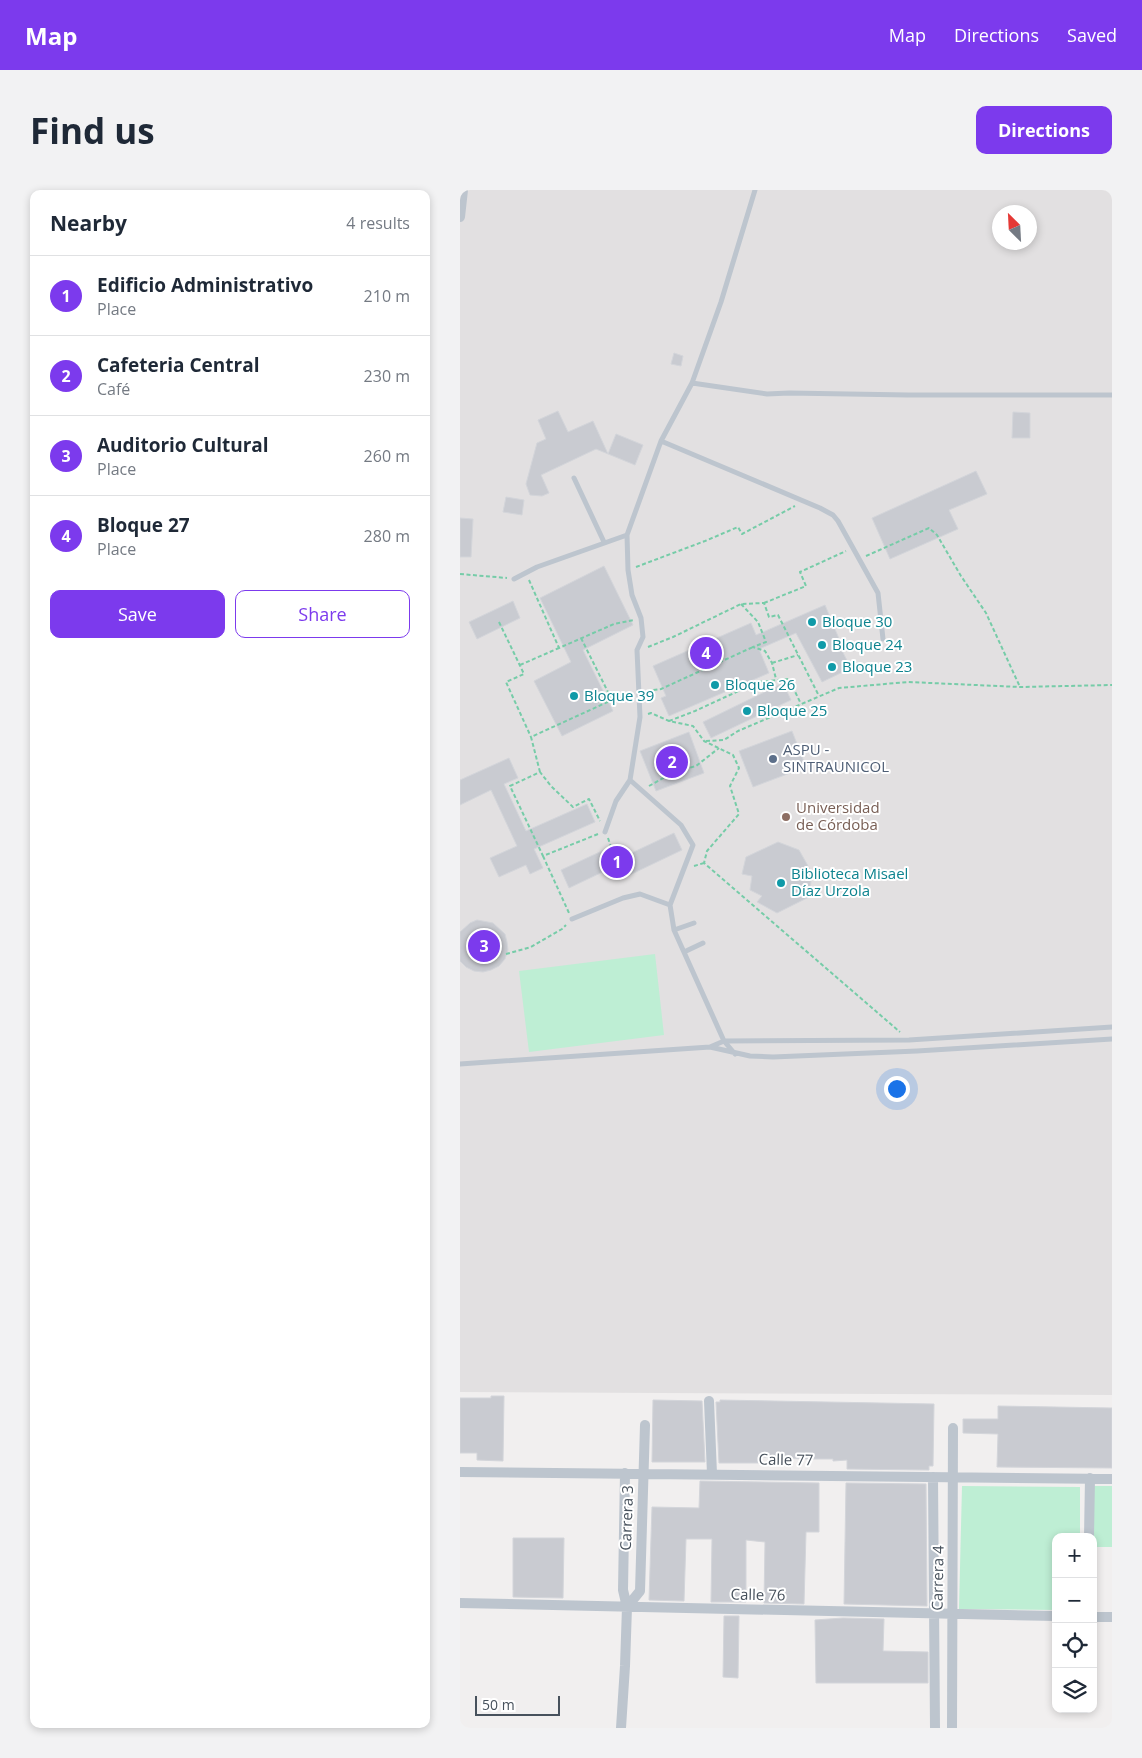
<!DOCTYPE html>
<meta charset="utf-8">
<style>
:root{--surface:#fff;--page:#f2f2f3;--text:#1f2937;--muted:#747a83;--line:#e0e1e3;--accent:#7c3aed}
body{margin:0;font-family:"Open Sans",sans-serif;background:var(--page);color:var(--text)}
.controls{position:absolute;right:15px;bottom:15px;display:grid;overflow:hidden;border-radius:10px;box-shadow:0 2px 8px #0003}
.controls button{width:45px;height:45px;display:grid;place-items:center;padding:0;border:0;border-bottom:1px solid var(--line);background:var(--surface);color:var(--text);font:25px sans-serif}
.compass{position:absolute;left:532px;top:15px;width:45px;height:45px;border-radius:50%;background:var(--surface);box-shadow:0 2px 8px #0003;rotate:336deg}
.scale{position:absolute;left:15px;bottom:12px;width:85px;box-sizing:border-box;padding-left:5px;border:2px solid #47515c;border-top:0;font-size:14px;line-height:18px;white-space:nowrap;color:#47515c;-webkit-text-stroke:4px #fff;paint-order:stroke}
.you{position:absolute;left:436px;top:898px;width:18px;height:18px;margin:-12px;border:4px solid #fff;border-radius:50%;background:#1a73e8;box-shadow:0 0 0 8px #1a73e833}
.badge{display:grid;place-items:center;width:32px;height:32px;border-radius:50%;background:var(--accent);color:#fff;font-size:16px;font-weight:700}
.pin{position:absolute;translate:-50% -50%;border:2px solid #fff;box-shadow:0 1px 5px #0006}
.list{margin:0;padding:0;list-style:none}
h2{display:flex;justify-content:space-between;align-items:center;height:65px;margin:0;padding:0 20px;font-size:21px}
h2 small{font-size:16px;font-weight:400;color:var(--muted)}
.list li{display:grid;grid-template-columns:32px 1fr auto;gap:15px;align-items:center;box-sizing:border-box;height:80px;padding:0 20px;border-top:1px solid var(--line)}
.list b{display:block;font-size:19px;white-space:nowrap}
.list p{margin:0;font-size:16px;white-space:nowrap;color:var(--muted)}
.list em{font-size:16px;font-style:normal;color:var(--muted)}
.actions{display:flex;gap:10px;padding:15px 20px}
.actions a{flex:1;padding:11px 0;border:1px solid var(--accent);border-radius:10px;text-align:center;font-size:18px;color:var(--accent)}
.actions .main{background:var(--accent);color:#fff}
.icon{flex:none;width:28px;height:28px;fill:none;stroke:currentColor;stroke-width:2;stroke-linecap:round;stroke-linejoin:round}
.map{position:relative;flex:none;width:652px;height:1538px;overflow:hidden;border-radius:10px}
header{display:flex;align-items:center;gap:30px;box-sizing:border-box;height:70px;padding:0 25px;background:var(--accent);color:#fff}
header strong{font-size:24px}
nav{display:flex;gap:28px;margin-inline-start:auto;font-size:18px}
.intro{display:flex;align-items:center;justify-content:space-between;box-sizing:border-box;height:120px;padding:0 30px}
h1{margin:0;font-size:35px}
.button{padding:12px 22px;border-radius:10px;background:var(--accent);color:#fff;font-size:18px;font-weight:700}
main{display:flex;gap:30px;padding:0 30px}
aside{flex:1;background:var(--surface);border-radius:10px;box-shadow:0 2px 8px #0003}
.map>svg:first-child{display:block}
.education{fill:#e2e0e1;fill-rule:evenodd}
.green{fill:#beeed4}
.building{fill:#c9cbd1;stroke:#d3d5da}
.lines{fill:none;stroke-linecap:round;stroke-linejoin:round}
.path{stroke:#76cca8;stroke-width:2;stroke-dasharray:4 2.5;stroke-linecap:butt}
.lane{stroke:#bdc5ce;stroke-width:5}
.street{stroke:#bdc5ce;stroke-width:10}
.culture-dot{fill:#0f9aa8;stroke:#fff;stroke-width:2}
.service-dot{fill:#5c6f8a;stroke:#fff;stroke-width:2}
.education-dot{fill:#8d6e63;stroke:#fff;stroke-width:2}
.labels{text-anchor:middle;stroke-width:4;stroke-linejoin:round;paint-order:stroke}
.culture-label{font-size:15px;fill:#0d838f;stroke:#fff;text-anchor:start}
.service-label{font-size:15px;fill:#4e5e75;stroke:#fff;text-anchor:start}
.education-label{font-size:15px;fill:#785e54;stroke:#fff;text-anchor:start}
.street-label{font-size:15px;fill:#47515c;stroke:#fff}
</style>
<header>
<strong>Map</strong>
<nav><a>Map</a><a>Directions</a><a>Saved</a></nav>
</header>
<div class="intro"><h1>Find us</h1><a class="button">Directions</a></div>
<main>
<aside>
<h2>Nearby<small>4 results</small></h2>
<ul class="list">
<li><span class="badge">1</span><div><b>Edificio Administrativo</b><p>Place</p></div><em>210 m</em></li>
<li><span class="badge">2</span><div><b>Cafeteria Central</b><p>Café</p></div><em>230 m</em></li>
<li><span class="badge">3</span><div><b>Auditorio Cultural</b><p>Place</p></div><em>260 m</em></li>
<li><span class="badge">4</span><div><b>Bloque 27</b><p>Place</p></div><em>280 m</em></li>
</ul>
<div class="actions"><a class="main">Save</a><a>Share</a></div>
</aside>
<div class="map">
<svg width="652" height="1538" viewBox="0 0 652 1538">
<rect width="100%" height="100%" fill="#f1efef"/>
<path class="education" d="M0 0H652V1205L0 1202ZM540 22H570V52H540Z"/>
<path class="green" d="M195 764 204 845 69 862 59 781Z
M502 1296 620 1297V1347H596V1420L499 1419Z
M634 1296H652V1357H633Z"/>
<path class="building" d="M214 163 223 166 221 176 211 174Z
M98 221 108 242 133 231 148 264 156 244 183 255 175 275 136 259 81 285 89 303 82 306 70 305 66 294 77 253 86 249 78 230Z
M553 222 570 223V248H552Z
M516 281 527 304 489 320 498 339 430 369 412 328Z
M46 307 64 310 62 325 43 322Z
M0 328 13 329 11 367H0Z
M144 376 173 435 123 460 153 521 102 546 74 491 111 472 80 408Z
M53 411 60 428 17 449 9 432Z
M365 415 382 456 380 457 391 478 362 492 336 443 299 459 309 483 209 526 201 508 206 506 193 476 291 433 296 445Z
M323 493 331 510 251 548 243 532Z
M332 541 346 577 293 597 279 561Z
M229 542 244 583 196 601 180 561Z
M49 568 58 588 44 594 66 641 127 614 135 632 74 659 83 678 70 684 66 675 39 687 30 668 57 656 31 600 0 615V590Z
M214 643 222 660 159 690 153 677 109 698 101 680 157 654 163 667Z
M318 652 339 660 352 683 349 707 317 723 297 712 302 706 290 700 292 686 282 684 286 667Z
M17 730 33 733 45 744 47 752 48 760 45 769 39 776 31 780 23 782 14 781 6 777 0 771V742L10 733Z
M31 1206H44L43 1271 17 1270V1263H0V1208H31Z
M193 1210 242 1211 245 1272H192Z
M260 1210 474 1214 473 1276H469V1280L387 1279V1270L373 1271V1269H344L302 1267V1273H259L256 1212H260Z
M538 1216 652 1218V1278L537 1277 538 1244 503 1243V1229H538Z
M240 1291 359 1293V1342H346L344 1414 304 1413 305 1352 286 1350V1412H251L252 1349H226L224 1411 189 1410 192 1317 239 1318Z
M386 1293 466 1294 467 1416 384 1414Z
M53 1348H104L103 1408 53 1407Z
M264 1426H279L278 1488 263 1487Z
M383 1428 424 1429 423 1461 468 1462V1493H356L355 1430Z"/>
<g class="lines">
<path class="path" d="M406 366 469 338 477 345 501 386 526 423 560 497
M176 377 245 351 278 337 282 344 335 316
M0 384 47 388
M69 390 99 458 154 434 174 430
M304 413 346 396 340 382 386 361
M281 414 298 432 306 452 293 457 305 461 312 473 316 489
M39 432 64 484 46 492 71 547
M121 448 152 510 170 505
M188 457 213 447 281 414 304 413 309 427 318 425 359 506
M312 473 338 465
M60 475 99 458
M187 501 201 499 293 457
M188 524 191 523 209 531 233 536 244 551 273 565 279 578 270 596 279 624 247 661 244 673 440 842
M209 531 235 521 298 492 329 489 341 514
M246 551 264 550 278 541 379 498 448 492 560 497 652 495
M80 582 71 547 152 510
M189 596 212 583 236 576 259 558
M138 644 83 666 50 596 80 582 91 596 113 617 129 609 140 631
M148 648 151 657
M83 666 109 723
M234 676 244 673
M46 764 71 757 102 739 106 735"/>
<path class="lane" d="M232 193 307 204 329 203 448 205H652
M201 251 360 318 373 325 378 331 418 403 423 449
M114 288 144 352
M54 389 77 377 167 345
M145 642 156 611 170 590
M112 729 163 708 180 704 210 715
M214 740 234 733
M224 762 243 753
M250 857 264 851 449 850 652 837
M275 864 264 851 214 740 210 715 233 655 221 635 170 590 180 527 177 460 183 447 181 428 172 405 168 380 167 345 201 251 232 193 261 112 295 0
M0 874 250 857 290 866 313 867 457 861 652 849"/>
<path class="street" d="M0 27 3 0
M249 1211 252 1284
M0 1282 652 1289
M473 1287 475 1538
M629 1347 630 1288
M0 1413 596 1426
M167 1417 180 1401 185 1235
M633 1427H652
M161 1538 165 1476 167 1417 163 1400 165 1283
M492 1538 493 1238"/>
</g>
<g class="culture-dot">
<circle cx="352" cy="432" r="5"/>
<circle cx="362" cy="455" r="5"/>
<circle cx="372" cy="477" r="5"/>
<circle cx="255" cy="495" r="5"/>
<circle cx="114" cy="506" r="5"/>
<circle cx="287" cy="521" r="5"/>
<circle cx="321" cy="693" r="5"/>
</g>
<circle class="service-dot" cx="313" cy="569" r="5"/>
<circle class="education-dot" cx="326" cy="627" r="5"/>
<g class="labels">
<g class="culture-label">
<text x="362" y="437">Bloque 30</text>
<text x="372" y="460">Bloque 24</text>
<text x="382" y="482">Bloque 23</text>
<text x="265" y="500">Bloque 26</text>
<text x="124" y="511">Bloque 39</text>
<text x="297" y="526">Bloque 25</text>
<text x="331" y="689">Biblioteca Misael<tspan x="331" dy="17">Díaz Urzola</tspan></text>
</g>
<g class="service-label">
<text x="323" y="565">ASPU -<tspan x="323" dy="17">SINTRAUNICOL</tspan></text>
</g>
<g class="education-label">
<text x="336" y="623">Universidad<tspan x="336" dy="17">de Córdoba</tspan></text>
</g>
<g class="street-label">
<text transform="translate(326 1270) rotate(1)" y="5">Calle 77</text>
<text transform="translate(167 1328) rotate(-88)" y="5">Carrera 3</text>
<text transform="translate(478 1388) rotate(-89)" y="5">Carrera 4</text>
<text transform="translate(298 1405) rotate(1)" y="5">Calle 76</text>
</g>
</g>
</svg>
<div class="controls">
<button>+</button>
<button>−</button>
<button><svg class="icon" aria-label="locate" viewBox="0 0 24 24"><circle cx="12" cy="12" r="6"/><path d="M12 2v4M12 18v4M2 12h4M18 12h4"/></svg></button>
<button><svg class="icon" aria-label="layers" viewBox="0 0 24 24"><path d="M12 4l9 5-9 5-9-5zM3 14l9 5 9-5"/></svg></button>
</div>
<svg class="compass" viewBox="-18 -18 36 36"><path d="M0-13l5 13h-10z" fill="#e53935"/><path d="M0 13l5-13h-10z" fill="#747a83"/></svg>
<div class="scale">50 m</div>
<div class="you"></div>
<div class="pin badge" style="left:157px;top:672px">1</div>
<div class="pin badge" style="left:212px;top:572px">2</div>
<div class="pin badge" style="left:24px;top:756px">3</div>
<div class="pin badge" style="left:246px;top:463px">4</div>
</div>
</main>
